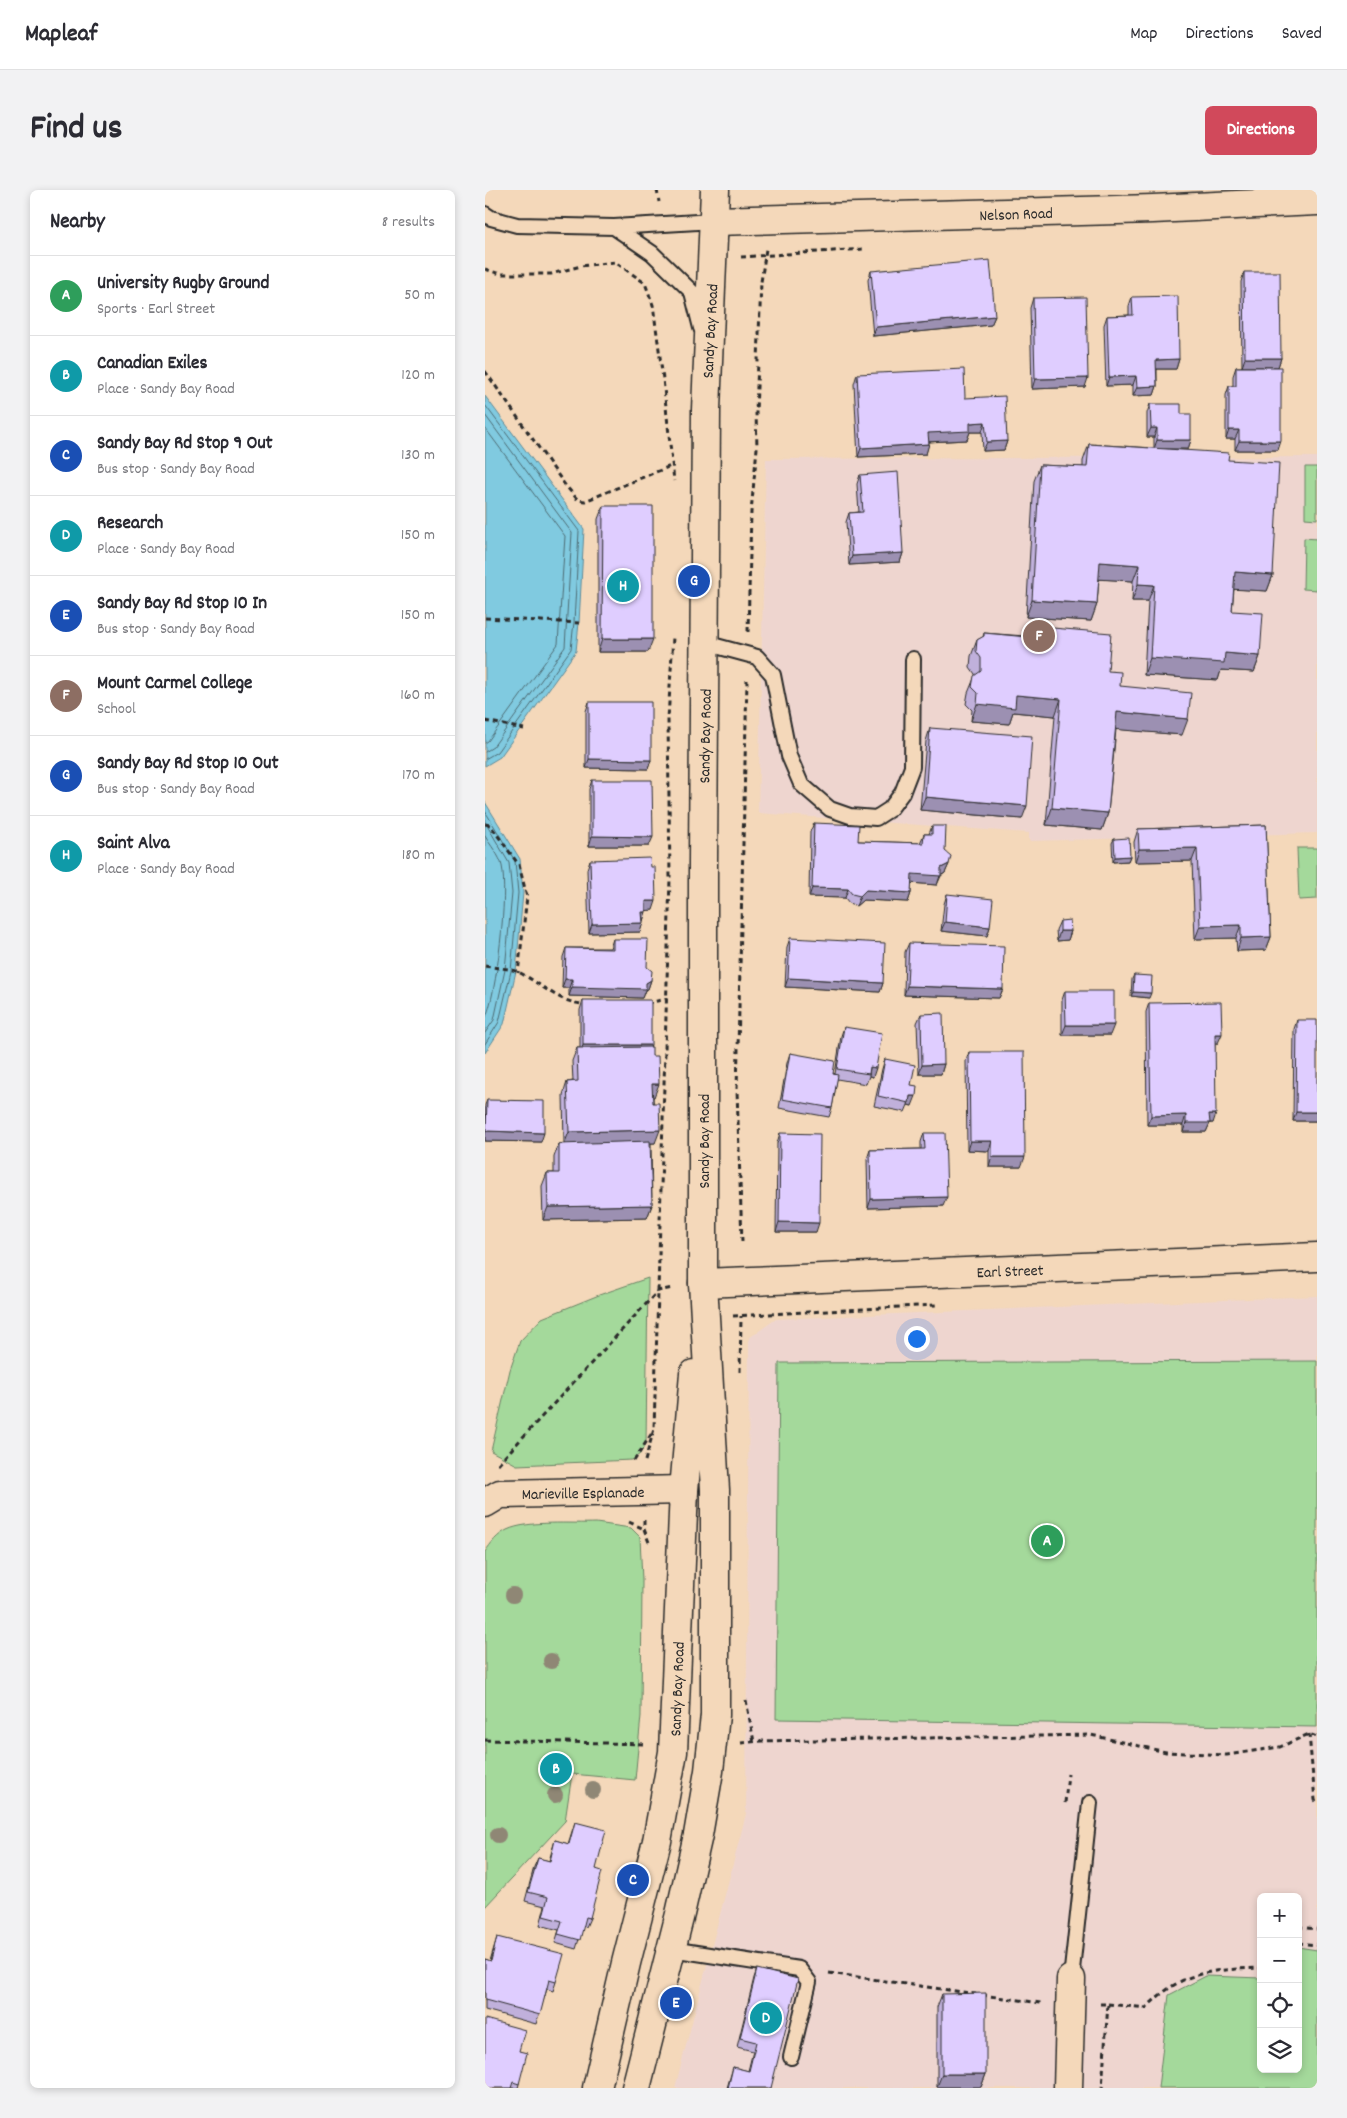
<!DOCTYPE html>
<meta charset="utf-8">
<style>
:root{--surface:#fff;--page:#f2f2f3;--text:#2b2b33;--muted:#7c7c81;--line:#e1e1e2;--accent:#d1495b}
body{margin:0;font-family:Dekko,sans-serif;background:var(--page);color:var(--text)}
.controls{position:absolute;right:15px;bottom:15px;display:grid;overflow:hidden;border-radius:8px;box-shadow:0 2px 8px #0003}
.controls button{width:45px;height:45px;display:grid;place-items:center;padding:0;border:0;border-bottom:1px solid var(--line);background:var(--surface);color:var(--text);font:25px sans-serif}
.you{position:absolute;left:431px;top:1148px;width:18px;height:18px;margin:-12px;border:4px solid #fff;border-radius:50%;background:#1a73e8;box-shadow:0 0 0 8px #1a73e833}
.badge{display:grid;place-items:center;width:32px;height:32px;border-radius:50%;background:var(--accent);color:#fff;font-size:16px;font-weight:700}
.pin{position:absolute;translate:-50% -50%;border:2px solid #fff;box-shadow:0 1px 5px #0006}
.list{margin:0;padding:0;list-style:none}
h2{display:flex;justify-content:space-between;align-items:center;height:65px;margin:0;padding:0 20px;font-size:21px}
h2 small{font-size:16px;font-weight:400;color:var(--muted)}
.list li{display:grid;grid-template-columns:32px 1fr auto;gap:15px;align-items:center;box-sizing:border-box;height:80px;padding:0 20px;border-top:1px solid var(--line)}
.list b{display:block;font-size:19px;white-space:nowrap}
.list p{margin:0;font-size:16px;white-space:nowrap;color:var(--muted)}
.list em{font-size:16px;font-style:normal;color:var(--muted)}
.icon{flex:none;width:28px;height:28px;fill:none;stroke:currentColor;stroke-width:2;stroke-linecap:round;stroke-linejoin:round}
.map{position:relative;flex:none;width:832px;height:1898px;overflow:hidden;border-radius:8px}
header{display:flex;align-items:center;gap:30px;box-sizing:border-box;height:70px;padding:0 25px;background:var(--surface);border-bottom:1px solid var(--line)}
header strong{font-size:24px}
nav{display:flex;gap:28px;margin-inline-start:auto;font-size:18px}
.intro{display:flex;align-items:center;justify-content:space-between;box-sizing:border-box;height:120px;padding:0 30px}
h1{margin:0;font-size:35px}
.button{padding:12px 22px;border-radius:8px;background:var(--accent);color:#fff;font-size:18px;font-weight:700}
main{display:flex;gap:30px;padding:0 30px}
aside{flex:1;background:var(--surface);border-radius:8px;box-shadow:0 2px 8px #0003}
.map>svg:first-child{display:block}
.built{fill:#eed5cf;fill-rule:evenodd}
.green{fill:#a4d99b;stroke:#688263}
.water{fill:#80cae0;stroke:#5e8a98}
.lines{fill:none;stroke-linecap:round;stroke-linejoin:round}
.shore{stroke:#4d6b73;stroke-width:1}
.service-casing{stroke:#2b2b2b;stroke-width:18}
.minor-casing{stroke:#2b2b2b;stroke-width:31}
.tertiary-casing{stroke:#2b2b2b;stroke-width:31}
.primary-casing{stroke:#2b2b2b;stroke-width:31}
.path{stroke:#2b2b2b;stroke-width:3;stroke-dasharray:5 4;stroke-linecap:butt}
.service{stroke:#f4d8ba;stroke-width:14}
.minor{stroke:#f4d8ba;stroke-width:28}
.tertiary{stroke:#f4d8ba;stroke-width:28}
.primary{stroke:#f4d8ba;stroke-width:28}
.tree{fill:#8f8775}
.wall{fill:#c0b0db;stroke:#2b2b2b}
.shaded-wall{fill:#9c90b2;stroke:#2b2b2b}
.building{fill:#dfcdff;stroke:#2b2b2b}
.labels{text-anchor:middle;stroke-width:4;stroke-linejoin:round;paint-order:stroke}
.street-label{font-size:16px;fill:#2b2b2b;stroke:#f4d8ba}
</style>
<header>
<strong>Mapleaf</strong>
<nav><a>Map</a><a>Directions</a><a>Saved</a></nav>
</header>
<div class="intro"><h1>Find us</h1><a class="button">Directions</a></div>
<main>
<aside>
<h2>Nearby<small>8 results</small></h2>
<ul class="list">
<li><span class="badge" style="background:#2e9e5b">A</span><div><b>University Rugby Ground</b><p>Sports · Earl Street</p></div><em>50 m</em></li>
<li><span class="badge" style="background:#0f9aa8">B</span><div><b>Canadian Exiles</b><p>Place · Sandy Bay Road</p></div><em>120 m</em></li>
<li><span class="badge" style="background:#1a4fb4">C</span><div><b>Sandy Bay Rd Stop 9 Out</b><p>Bus stop · Sandy Bay Road</p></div><em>130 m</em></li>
<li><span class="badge" style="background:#0f9aa8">D</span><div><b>Research</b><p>Place · Sandy Bay Road</p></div><em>150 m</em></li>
<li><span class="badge" style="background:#1a4fb4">E</span><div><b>Sandy Bay Rd Stop 10 In</b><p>Bus stop · Sandy Bay Road</p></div><em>150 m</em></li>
<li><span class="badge" style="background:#8d6e63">F</span><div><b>Mount Carmel College</b><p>School</p></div><em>160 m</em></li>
<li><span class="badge" style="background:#1a4fb4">G</span><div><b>Sandy Bay Rd Stop 10 Out</b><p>Bus stop · Sandy Bay Road</p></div><em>170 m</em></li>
<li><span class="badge" style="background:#0f9aa8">H</span><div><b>Saint Alva</b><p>Place · Sandy Bay Road</p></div><em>180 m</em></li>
</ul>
</aside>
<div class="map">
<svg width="832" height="1898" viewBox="0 0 832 1898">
<rect width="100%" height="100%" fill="#f4d8ba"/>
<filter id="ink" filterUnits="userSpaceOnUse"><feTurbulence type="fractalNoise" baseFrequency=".02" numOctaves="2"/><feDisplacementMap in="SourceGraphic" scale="10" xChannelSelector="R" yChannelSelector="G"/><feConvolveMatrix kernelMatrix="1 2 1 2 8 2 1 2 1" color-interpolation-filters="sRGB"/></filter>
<g filter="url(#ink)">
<path class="built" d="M832 267V643L544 651V643L273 623 281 269Z
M832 1106V1898H190L261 1624 264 1148 291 1129ZM776 1707H813V1879H776Z"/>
<path class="green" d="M820 277H832V329L820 328Z
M819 348 832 349V400L818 399Z
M812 658H832V709L814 710Z
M163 1088 161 1253 155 1264 147 1270 32 1275 6 1261 25 1180 35 1151 57 1128 114 1105Z
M832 1171V1537L291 1529 294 1173Z
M111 1333 146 1338 155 1347 157 1390 156 1526 150 1590 87 1584 80 1631 0 1717V1362C6 1353 12 1345 22 1340 43 1330 87 1334 111 1333Z
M813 1757 832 1760V1898H673L684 1805 721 1786 776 1788V1879H813Z"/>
<path class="water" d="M0 206 99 339 94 433 91 461 15 567 0 576Z
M0 612 35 669 38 703 31 781 19 834 0 863Z"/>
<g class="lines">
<path class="shore" d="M0 215 94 341 89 432 86 459 12 562 0 569
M0 225 87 343 80 457 8 557 0 562
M0 238 80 346 73 454 3 551 0 553
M0 621 30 671 33 703 26 781 14 832 0 854
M0 632 24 673 27 703 20 780 9 830 0 843
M0 646C5 655 15 666 17 676 23 702 12 806 0 829"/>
<defs>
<path id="service" d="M0 24 6 28 32 35 129 37 229 31
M129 37 167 63 207 102 216 138
M220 453 272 467 288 485 304 566 316 594 345 619 365 626 391 628 405 619 417 603 427 577 428 469
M186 1759 314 1779 324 1792 306 1867
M586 1789 605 1613"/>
<path id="minor" d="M218 1093 832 1067
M0 1313 15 1304 199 1300
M583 1898 586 1789"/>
<path id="tertiary" d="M229 31 668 19 832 11"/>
<path id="primary" d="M112 1898 141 1773 172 1651 188 1562 199 1300 209 1184
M151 1898 195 1724 213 1645 224 1581 230 1525V1300L218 1093V673L221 220 230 0"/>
</defs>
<use href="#service" class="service-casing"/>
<use href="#minor" class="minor-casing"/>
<use href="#tertiary" class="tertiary-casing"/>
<use href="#primary" class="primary-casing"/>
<path class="path" d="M172 0 174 12
M256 67 379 59
M0 79 15 84H66L96 76 130 72 160 93 168 115 178 189 189 291
M0 181 80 295 93 310 100 311 188 275
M0 428 94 433
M263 442 266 322 272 258 271 223 276 92 281 59
M0 531 39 539
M0 634 5 635 34 675 42 707 33 783
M0 776C10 778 22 778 31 781 54 791 73 814 101 814
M162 813 182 809
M257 1052 252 900 262 490
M248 1126 452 1115
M255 1182 256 1126
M149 1271 167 1243
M160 1271 169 1239 185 688 183 529 188 447
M13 1274 173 1101 188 1098
M159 1330V1339L165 1355
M144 1332 159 1339
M261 1510 269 1552
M824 1544 830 1610 832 1613
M0 1550 159 1554
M256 1553 276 1551 606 1545 681 1562 742 1565 795 1557 824 1544 832 1547
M580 1613 583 1584
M813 1737 832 1739
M813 1753 832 1755
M344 1783 491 1804
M497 1805 556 1813
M615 1814H623L617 1898
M623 1814 661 1818C698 1780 726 1780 776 1778"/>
<use href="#service" class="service"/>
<use href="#minor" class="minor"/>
<use href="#tertiary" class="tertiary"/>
<use href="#primary" class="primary"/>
</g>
<g class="tree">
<circle cx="28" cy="1405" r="8"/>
<circle cx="66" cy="1471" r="8"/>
<circle cx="108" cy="1600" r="8"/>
<circle cx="70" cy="1605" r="8"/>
<circle cx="13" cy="1645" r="8"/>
</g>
<path class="wall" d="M386 81 510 126 506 135 388 146 383 90Z
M759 82 796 168 793 177V260H750V249H741V205L744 196H748V186L751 177H757L756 92Z
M647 107 694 169 691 179H672V196L669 205 648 206V195L621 196 619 135 622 126 644 125V116Z
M548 108 600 197 547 199 545 118Z
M372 184 480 208 522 251 519 260 498 261 497 242H485L482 250 444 252 441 264 373 267 369 194Z
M665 214 696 224 706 250 703 259H684L743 270 788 385 782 401 749 399 747 421 775 466 769 482 736 480 733 490 659 485 663 411H647L648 391 614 389 612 414 606 431 541 427 549 291 555 275 598 277V271L604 254 669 258V247H662V223Z
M375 285 418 363 415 372 364 375 361 332 364 323 374 322 372 294Z
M118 316 163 462H113V329Z
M544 436 623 481 635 496 697 545 631 539 623 623 617 640 561 635 570 526 528 522 524 534 486 531 487 520 481 514 483 503 490 486V484L485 477 486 466 492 450 498 447 499 443 540 446Z
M104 512 166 570 163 579 101 578V521Z
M445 538 537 629 435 620 441 551Z
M107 590 164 656H104V599Z
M329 633 373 651 435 653 439 644H444L447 636 460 661 464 674 460 683 456 686 452 695 426 693V703L423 712 378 710 371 716 364 713 360 708 324 707 325 642Z
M781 635 786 747 781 760 752 761 751 748 710 749 707 671 650 672 649 652 653 639Z
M629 649 645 666 643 671 628 672 627 653Z
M105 670 168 720H161L155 742 104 743 102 679Z
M462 704 505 737 502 746 456 741 459 714Z
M575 731 586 741 583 750 572 751 571 740Z
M305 748 398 793 395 802 300 797 302 757Z
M128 749 162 777 166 790 163 799 160 800 157 808 84 806V798H77L78 767 81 758H125Z
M424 753 518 799 514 808 419 805 420 762Z
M649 785 664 808 646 806 647 789Z
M580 801 625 845H577V810Z
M98 810 165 857 169 907H168L170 953H166L167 1015 162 1028 58 1030 57 996 62 983H69V967L74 954 79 953 78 905 82 892 88 891 87 871 92 858H95V820Z
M664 813 733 853H730L728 933H725L721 942H698V935H662L661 822Z
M436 824 459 874 456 884H434L432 833Z
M812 830 832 931H808L809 839Z
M359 837 388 887 384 886 381 894 352 889 347 918 344 927 294 918 302 873 305 863 350 884 356 846Z
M484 862 536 977H504V961L482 960 481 871Z
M400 869 427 916 423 915 420 922 389 916 397 879Z
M2 910 56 952 0 951V915Z
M295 943 331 1042H291L292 953Z
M439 943 458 1016 383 1018 382 969 385 960 436 959V952Z
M90 1632 111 1679 105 1728 101 1737 98 1736 91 1759 70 1753 74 1740 55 1735 60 1716 40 1711 49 1677 53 1668 64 1671 70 1650 83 1654Z
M12 1747 71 1792 68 1801 62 1799 51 1834 0 1820V1769L5 1771Z
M272 1779 286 1898H242L248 1877 263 1881 268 1861 252 1857 269 1788Z
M457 1804 501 1884 496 1897H452V1817Z
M34 1861V1894L33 1898H0Z"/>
<path class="shaded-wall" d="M510 126 506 135 388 146 391 137Z
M760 168H796L793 177H757Z
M694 169 691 179H668L671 170Z
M651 186 648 195 621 196 624 187Z
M603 188 600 197 547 199 550 189Z
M672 196 669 205 648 206 652 197Z
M500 232 497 242H485L482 250 440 252 443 243 485 233Z
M666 238H672L669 247H662Z
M744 240H754L750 249H741Z
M672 250H706L703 259H669Z
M522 251 519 260 498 261 502 252Z
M754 251H796L793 260H750Z
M444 254 441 264 373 267 376 258Z
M418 363 415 372 364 375 367 366Z
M615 372 654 375 648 391 609 389Z
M750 382 788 385 782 401 744 399Z
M653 394 669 395 663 411H647Z
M547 410 612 414 606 431 541 427Z
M117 449H168L163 462H113Z
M740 463 775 466 769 482 736 480 733 490 659 485 665 468Z
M531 505 576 509 570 526 528 522 524 534 486 531 492 514Z
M632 522 703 529 697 545 626 539Z
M104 569 166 570 163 579 101 578Z
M440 607 542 616 537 629 435 620Z
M567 618 623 623 617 640 561 635Z
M107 646 168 647 164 656H104Z
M712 658 707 671 650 672 654 659Z
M645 666 643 671 628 672 630 667Z
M464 674 460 683 455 686 452 695 424 693 427 684 456 678Z
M327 698 363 699 360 708 324 707Z
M381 700 426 703 423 712 378 710 371 716 375 706Z
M161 711H171L168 720 157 721Z
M157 722H161L158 731Z
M460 732 505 737 502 746 456 741Z
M158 733 155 742 104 743 107 734Z
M756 735 751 748 710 749 715 736Z
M575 741H586L583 750 572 751Z
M786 747 781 760 752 761 756 748Z
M303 788 398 793 395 802 300 797Z
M80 789H87L84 798H77Z
M166 790 163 799 160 800 157 808 84 806 87 797 161 793Z
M422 796 518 799 514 808 419 805Z
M648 802 666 803 664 808 646 806Z
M581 835H629L625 845H577Z
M730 844H737L733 853H726Z
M98 855H166L162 865H95Z
M459 874 456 884H434L437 875Z
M385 877 391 878 388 887 384 886Z
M167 894H174L169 907H163Z
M425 906H431L427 916 423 915Z
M811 922H832V931H808Z
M724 924H731L728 933H725L721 942H698L701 933Z
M701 925 698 935H662L666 926Z
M175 940 170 953 79 955 84 942Z
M1 941 59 943 56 952 0 951V945Z
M485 951H507L504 961 482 960Z
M507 967H540L536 977H504Z
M462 1007 458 1016 383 1018 386 1009Z
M167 1015 162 1028 58 1030 63 1017Z
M294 1032 334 1033 331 1042H291Z
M457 1884H501L496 1897H452Z"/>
<path class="building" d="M505 70 510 126 391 137 386 81Z
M759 82H795L796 168H760Z
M693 106 694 169 671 170 672 196 652 197 651 186 624 187 622 126 648 125 647 107Z
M601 107 603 188 550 189 548 108Z
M751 177H796V251H754V240H744V196H751Z
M479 179 480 208 520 206 522 251 502 252 500 232 485 233V241L443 243 444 254 376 258 372 184Z
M665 214H696V224H706V250H672V238H666Z
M604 254 744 263 743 270 794 273 788 385 750 382 747 421 778 423 775 466 740 463 739 473 665 468 669 395 653 394 654 375 615 372 612 414 547 410 555 275 602 277Z
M413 282 418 363 367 366 364 323 378 322 375 285Z
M118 316H168V449H117Z
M544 436 626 443 623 481 636 482 635 496 706 503 703 529 632 522 623 623 567 618 576 509 531 505 530 518 492 514 493 503 487 497 489 486 496 481V468L491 461 492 450 499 446V443L543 447Z
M104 512H166V570L104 569Z
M445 538 547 546 542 616 440 607Z
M107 590H167L168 647 107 646Z
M329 633 374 635 373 651 438 653 439 644H447V636H461L460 661 466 666 464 674 456 678V686L427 684 426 703 381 700 375 706 367 704 363 699 327 698Z
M781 635 786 747 756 748V735L715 736 712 658 654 659 653 639Z
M644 648 645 666 630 667 629 649Z
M165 668 166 677H170L171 711H161V722H157L158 733 107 734 105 670Z
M462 704 508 709 505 737 460 732Z
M585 730 586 741H575V731Z
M305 748 400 753 398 793 303 788Z
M128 749H163L162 777 167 781 166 790 161 793V799L87 797V789H80L81 758 128 759Z
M424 753 519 756 518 799 422 796Z
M649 785 667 786 666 803 648 802Z
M580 801H629V835H581Z
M98 810H166V855H98Z
M736 812 737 844H730L731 924H724L725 933H701V925L666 926 664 813Z
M458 823 459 874 437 875 436 824Z
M812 830H832V922H811Z
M359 837 397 843 391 878 385 877 384 884 352 879Z
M167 857V866H173L174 894H167L168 913H174L175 940 84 942 82 892 93 891 92 858Z
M484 862H539L540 967H507V951H485Z
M305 863 350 871 348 884 353 885 347 918 297 909Z
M400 869 430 875 426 895 432 896 431 906H425L424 913 393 906Z
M2 910 59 911V943L1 941Z
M295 943 335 944 334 1033 294 1032Z
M439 943H460L462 1007 386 1009 385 960 440 959Z
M165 951 167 1015 63 1017 62 983H74V954Z
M90 1632 121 1640 111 1679 117 1681 105 1728 101 1727 95 1750 73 1744 77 1731 58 1726 63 1707 43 1702 53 1668 65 1671 70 1650 84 1654Z
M12 1747 79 1764 71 1792 64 1790 55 1825 0 1810V1769L6 1771Z
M272 1779 313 1789 286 1898H243L248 1877 264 1881 271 1852 255 1848Z
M501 1803V1884H457V1804Z
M0 1829 40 1840 34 1861 42 1863 34 1894 28 1892 26 1898H0Z"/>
</g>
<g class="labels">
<g class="street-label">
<text transform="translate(531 23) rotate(-2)" y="6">Nelson Road</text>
<text transform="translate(224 141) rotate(-87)" y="6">Sandy Bay Road</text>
<text transform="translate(219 546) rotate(-89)" y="6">Sandy Bay Road</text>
<text transform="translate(218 951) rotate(-90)" y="6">Sandy Bay Road</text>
<text transform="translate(525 1080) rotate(-2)" y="6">Earl Street</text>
<text transform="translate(98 1302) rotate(-1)" y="6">Marieville Esplanade</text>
<text transform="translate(191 1499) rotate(-88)" y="6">Sandy Bay Road</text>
</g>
</g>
</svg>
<div class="controls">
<button>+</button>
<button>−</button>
<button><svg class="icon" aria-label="locate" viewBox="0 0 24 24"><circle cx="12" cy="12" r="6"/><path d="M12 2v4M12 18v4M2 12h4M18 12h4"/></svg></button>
<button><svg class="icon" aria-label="layers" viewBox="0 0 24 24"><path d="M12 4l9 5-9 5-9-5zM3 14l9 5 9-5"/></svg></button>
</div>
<div class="you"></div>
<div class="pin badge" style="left:562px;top:1351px;background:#2e9e5b">A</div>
<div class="pin badge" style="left:71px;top:1579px;background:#0f9aa8">B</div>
<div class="pin badge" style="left:148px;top:1690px;background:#1a4fb4">C</div>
<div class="pin badge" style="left:281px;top:1828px;background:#0f9aa8">D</div>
<div class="pin badge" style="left:191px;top:1813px;background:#1a4fb4">E</div>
<div class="pin badge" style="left:554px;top:446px;background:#8d6e63">F</div>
<div class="pin badge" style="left:209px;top:391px;background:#1a4fb4">G</div>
<div class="pin badge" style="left:138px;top:396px;background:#0f9aa8">H</div>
</div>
</main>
